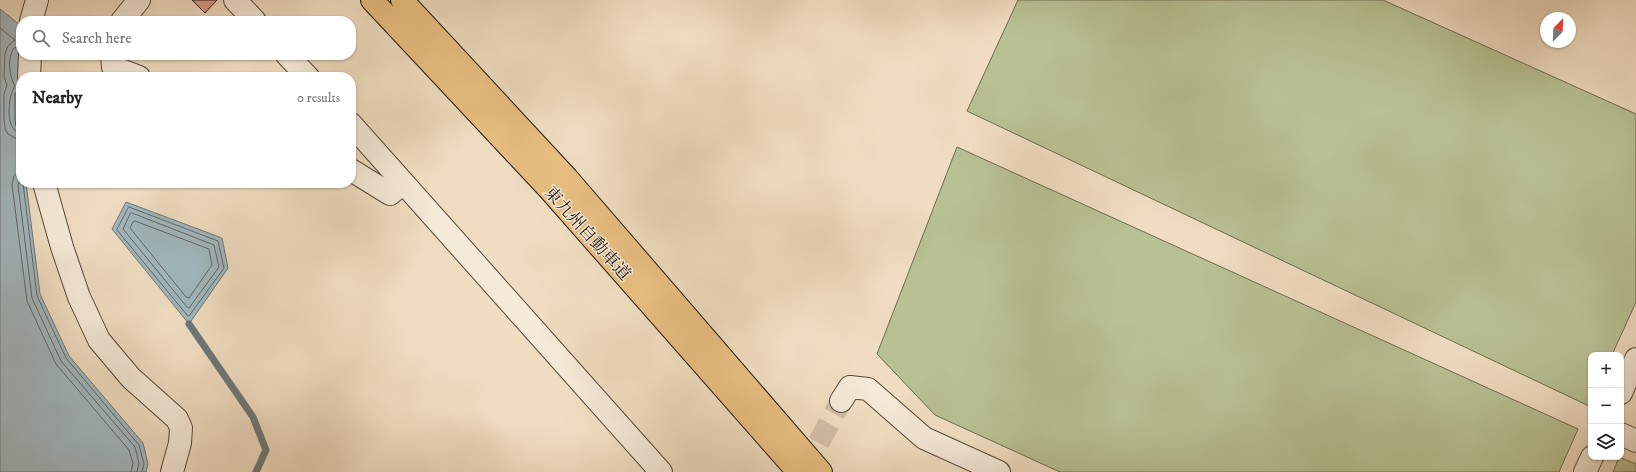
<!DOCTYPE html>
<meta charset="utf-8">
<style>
:root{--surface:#fff;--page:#f6f6f6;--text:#222;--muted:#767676;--line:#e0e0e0}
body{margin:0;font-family:"IM FELL DW Pica","Noto Serif JP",serif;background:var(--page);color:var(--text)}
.controls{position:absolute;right:12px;bottom:12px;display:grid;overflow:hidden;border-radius:8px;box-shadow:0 1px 3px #0004}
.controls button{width:36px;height:36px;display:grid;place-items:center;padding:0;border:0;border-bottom:1px solid var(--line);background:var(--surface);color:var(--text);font:20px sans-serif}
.compass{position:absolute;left:1540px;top:12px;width:36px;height:36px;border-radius:50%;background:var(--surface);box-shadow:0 1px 3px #0004;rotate:24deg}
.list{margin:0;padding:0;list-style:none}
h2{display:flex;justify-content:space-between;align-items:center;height:52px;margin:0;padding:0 16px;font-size:17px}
h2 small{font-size:13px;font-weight:400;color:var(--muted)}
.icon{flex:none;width:22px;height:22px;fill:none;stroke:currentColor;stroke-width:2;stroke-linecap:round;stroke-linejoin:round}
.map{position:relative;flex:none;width:1636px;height:472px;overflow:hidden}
.search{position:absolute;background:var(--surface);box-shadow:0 1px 3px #0004;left:16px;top:16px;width:340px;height:44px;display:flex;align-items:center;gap:10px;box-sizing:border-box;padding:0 14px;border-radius:16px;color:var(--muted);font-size:15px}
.panel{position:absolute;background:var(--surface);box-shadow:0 1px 3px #0004;left:16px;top:72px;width:340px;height:116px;border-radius:16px}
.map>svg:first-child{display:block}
.green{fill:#b8c194;stroke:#6c6c50}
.water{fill:#a1b8bf;stroke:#6e7778}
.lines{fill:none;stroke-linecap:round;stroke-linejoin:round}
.shore{stroke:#616766;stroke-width:1}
.stream{stroke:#6e7778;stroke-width:7}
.building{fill:#db9a88;stroke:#21160d}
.minor-tunnel{stroke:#d1bfa6;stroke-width:22;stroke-dasharray:22 11;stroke-linecap:butt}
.minor-casing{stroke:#55483a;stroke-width:24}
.motorway-casing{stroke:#21160d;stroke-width:24}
.minor{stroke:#f5e9d7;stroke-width:22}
.motorway{stroke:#e8be80;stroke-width:22}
.labels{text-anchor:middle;stroke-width:3;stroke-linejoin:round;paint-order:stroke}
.street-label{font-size:17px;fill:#21160d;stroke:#f5e9d7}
</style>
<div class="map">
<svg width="1636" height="472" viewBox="0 0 1636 472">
<rect width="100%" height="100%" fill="#f0ddc1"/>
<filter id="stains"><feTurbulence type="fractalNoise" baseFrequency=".005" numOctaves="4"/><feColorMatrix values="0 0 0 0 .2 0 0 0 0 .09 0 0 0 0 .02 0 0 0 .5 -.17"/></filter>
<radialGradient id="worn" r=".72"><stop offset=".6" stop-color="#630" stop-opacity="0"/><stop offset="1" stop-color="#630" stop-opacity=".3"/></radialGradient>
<path class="green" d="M1018 0H1383L1636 114V302L1612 355H1591V401L1589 406 967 111Z
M957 147 1578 429 1559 472H1060L935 415 877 354Z
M1619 457 1636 464V472H1613Z"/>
<path class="water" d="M0 9 20 25 19 119 21 139V183H26L40 294 69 356 143 443 148 464 146 472H0Z
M126 202 222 238 228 268 189 324 112 229Z"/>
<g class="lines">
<path class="shore" d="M0 28 15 40 8 46 5 53 4 77 7 85 4 94V120L5 129 8 134 15 138 21 139
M21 46 14 48C7 57 9 77 15 86 8 95 4 132 21 133
M21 90 17 91 15 94V120L16 126 21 128
M21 169 14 176 12 185 27 301 56 364 129 450 133 463 131 472
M21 176 18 185 32 298 61 361 135 447 139 463 137 472
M23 183 37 296 66 358 139 445 144 464 142 472
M129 207 218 241 224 268 189 316 187 315 117 230Z
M132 213 214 245 219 267 189 308 187 307 123 229 130 214Z
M135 221 209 249 212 265 189 298 186 297 130 228 133 222Z"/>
<path class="stream" d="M189 324 253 417 266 450 256 472"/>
</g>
<path class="building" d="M192 0H217L205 13Z"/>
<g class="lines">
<path class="minor-tunnel" d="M803 472 841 401"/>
<defs>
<path id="minor" d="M235 0 255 21
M31 21 37 0
M122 21 139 0
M112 55 113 67 139 77
M287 55 308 77
M29 77 30 55
M351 124 661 472
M351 170 390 194 403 183
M44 183 62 247 79 297 99 340 131 378 177 419 181 428 180 443 172 472
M1621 393 1636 359
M841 401 850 387 868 389 924 438 999 472
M1621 434 1636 441
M1585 472 1592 457"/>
<path id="motorway" d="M372 0 549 189 798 472
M402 0 567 178 821 472"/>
</defs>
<use href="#minor" class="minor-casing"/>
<use href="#motorway" class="motorway-casing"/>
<use href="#minor" class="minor"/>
<use href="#motorway" class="motorway"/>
</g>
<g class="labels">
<g class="street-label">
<text transform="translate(588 233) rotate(48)" y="6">東九州自動車道</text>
</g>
</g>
<rect width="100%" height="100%" filter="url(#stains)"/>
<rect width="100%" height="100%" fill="url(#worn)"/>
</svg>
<div class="controls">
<button>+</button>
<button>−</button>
<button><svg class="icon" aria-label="layers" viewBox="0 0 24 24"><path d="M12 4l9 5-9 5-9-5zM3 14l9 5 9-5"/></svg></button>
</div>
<svg class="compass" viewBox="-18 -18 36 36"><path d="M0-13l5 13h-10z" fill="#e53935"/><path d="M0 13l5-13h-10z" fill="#767676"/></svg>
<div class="search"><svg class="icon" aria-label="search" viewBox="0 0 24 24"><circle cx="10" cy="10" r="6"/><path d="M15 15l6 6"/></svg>Search here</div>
<section class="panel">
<h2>Nearby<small>0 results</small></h2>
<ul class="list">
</ul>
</section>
</div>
